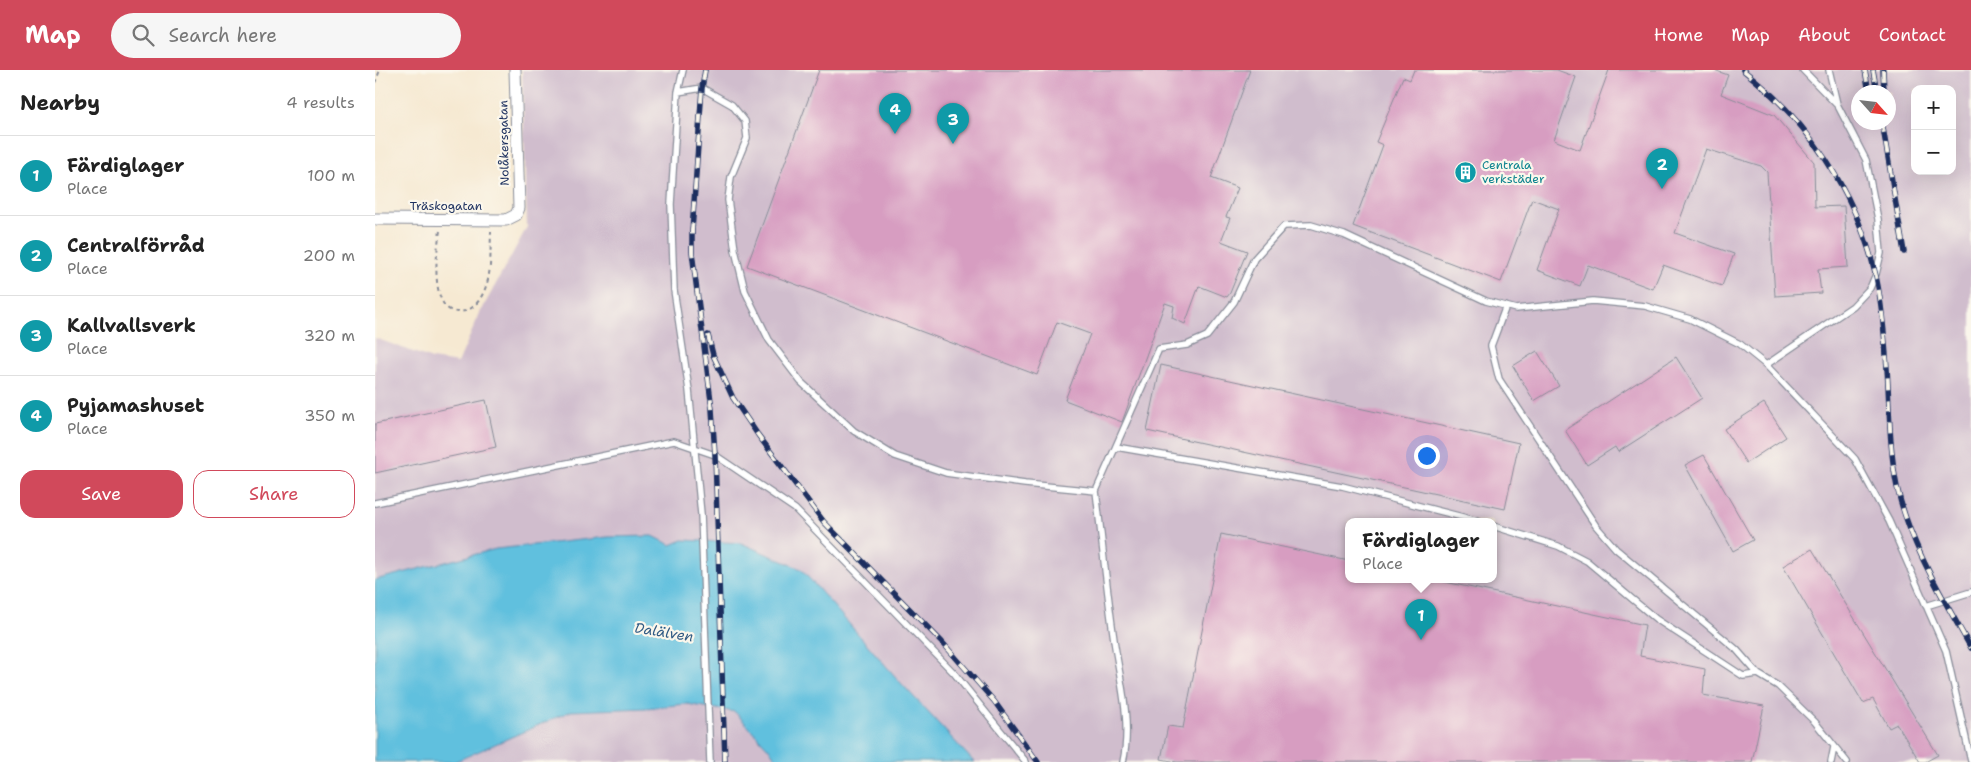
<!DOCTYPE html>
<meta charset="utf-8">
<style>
:root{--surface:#fff;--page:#f6f6f6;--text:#222;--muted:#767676;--line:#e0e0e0;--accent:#d1495b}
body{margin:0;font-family:"Shantell Sans",sans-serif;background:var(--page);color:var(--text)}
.controls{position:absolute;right:15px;top:15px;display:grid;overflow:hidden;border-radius:10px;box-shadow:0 5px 20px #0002}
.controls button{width:45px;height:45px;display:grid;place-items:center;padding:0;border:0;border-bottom:1px solid var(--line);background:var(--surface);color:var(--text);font:25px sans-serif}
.compass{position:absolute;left:1476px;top:15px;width:45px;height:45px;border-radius:50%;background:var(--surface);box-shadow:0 5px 20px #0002;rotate:117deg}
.you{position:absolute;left:1051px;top:385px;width:18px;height:18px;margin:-12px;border:4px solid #fff;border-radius:50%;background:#1a73e8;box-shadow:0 0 0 8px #1a73e833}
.badge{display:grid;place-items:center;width:32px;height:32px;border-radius:50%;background:var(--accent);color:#fff;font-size:16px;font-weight:700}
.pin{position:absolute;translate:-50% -41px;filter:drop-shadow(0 1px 2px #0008)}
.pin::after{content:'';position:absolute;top:26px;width:18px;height:15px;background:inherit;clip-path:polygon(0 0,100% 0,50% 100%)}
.popup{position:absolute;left:970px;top:448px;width:152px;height:65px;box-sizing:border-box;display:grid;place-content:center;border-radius:10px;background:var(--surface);filter:drop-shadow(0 1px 4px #0005);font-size:16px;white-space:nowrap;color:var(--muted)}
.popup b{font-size:19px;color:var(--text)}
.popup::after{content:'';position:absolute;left:50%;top:100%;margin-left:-10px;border:10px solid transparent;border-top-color:var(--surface)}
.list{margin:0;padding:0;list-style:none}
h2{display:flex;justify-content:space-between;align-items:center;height:65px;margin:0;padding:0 20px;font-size:21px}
h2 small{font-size:16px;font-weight:400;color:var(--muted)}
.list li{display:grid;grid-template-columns:32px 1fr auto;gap:15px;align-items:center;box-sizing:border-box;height:80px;padding:0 20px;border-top:1px solid var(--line)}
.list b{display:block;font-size:19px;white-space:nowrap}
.list p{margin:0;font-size:16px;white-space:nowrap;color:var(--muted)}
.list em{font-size:16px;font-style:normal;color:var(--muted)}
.actions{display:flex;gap:10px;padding:15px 20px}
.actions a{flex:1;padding:11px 0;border:1px solid var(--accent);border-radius:15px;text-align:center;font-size:18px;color:var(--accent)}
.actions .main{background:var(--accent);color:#fff}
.icon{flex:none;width:28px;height:28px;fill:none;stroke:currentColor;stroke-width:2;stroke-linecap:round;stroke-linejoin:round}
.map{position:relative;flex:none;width:1596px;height:692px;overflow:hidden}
header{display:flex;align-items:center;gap:30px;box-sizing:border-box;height:70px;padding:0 25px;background:var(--accent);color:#fff}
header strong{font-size:24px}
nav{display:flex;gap:28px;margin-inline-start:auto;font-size:18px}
.search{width:350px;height:45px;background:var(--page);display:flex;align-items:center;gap:12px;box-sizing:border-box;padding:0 18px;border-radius:28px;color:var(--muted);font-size:19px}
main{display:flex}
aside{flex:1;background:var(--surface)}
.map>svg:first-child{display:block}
.industrial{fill:#d0bdcd;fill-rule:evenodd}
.water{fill:#60c0de;stroke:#3e789e}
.building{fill:#d79dc1}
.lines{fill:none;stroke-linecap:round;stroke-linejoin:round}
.service-casing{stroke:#888c98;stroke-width:8}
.minor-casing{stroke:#888c98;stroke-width:13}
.path{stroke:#888c98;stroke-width:2;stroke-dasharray:4 4;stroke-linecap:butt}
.service{stroke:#fff;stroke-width:5.5}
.minor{stroke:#fff;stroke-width:11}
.rail-casing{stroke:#1b2f5e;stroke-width:5.5}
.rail{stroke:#fbf7ec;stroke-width:4;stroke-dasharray:11;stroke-linecap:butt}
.labels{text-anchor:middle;stroke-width:4.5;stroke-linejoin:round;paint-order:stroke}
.street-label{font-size:12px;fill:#1b2f5e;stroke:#fbf7ec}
.culture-label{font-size:12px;fill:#0d838f;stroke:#fbf7ec;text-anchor:start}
.water-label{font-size:14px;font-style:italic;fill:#305a84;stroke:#fbf7ec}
</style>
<header>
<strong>Map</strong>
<div class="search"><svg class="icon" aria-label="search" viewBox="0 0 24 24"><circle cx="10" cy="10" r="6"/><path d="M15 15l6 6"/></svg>Search here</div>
<nav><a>Home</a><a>Map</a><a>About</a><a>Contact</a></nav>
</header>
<main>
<aside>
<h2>Nearby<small>4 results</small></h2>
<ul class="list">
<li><span class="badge" style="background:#0f9aa8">1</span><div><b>Färdiglager</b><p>Place</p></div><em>100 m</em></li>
<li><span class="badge" style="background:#0f9aa8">2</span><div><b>Centralförråd</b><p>Place</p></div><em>200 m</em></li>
<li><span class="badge" style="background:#0f9aa8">3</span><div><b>Kallvallsverk</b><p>Place</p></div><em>320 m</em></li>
<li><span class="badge" style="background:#0f9aa8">4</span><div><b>Pyjamashuset</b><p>Place</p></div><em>350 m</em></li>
</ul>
<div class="actions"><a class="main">Save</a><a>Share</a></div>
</aside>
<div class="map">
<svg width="1596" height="692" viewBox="0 0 1596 692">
<rect width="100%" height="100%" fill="#fbf7ec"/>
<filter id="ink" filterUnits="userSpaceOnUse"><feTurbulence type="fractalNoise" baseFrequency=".02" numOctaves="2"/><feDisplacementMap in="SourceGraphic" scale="10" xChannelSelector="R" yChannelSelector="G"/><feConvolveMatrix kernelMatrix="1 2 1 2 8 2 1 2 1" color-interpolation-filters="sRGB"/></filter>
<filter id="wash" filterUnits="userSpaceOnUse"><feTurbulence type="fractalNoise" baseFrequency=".0096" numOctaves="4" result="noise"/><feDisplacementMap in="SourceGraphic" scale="20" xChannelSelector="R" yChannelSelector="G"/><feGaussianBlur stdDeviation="1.12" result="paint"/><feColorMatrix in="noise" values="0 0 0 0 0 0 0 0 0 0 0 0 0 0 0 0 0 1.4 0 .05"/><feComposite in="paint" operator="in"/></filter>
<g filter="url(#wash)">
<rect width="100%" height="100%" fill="#f6e9d2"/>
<path class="industrial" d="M147 0H1596V692H15L0 617V268L57 289 83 293 105 243 152 157ZM1540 19H1577V101H1540ZM1484 22H1514V52H1484ZM974 451H1118V509H974Z"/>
<path class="water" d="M278 466 296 475 308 470 366 473 426 499 526 613 599 692H403L396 681 360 642 312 634 271 638 196 641 79 692H0V510L121 479 233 467Z"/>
<g id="blocks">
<path class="building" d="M444 0H875L836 108 863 118 851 147 855 148 846 171 872 181 855 223 852 227 824 216 810 254 797 248 799 236 790 233 747 352 690 330 715 264 682 252 662 305 372 196Z
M1039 0H1182L1201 7 1179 70 1205 80 1234 0H1339L1353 5 1346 24 1399 45 1439 92 1440 137 1469 136 1473 197 1443 199 1446 223 1400 226 1392 102 1386 96 1331 79 1300 163 1359 184 1347 216 1288 195 1278 219 1213 195 1205 216 1162 200 1184 139 1157 129 1126 212 978 156 1008 75 1001 72 1028 7 1035 10Z
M1162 281 1184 316 1159 331 1138 296Z
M1301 287 1327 328 1243 382 1240 377 1212 395 1190 360Z
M786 295 1144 373 1130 439 772 361Z
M111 330 121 377 0 403V354Z
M1389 333 1411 367 1371 393 1349 359Z
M1329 385 1378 470 1358 481 1310 395Z
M846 464 974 491V509H1056L1270 555 1265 586 1330 599 1328 625 1389 636 1377 692H802L786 689 793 656 808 658Z
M1437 479 1563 685 1550 692H1545L1522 654 1514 658 1498 629 1488 633 1408 496Z"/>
</g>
</g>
<g filter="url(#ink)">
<use href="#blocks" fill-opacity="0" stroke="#888c98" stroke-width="1"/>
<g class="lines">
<defs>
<path id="service" d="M308 0 303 22 296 134 299 220 314 320 326 444 335 692
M1454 0 1462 34
M303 22 327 18 357 35 370 51 372 68 356 107 353 130 360 180 370 221 394 270 426 312 479 361 520 386 571 403 650 414 721 421 784 279 812 275 832 266 859 232 879 189 909 156 936 155 969 165 1111 231 1141 239 1218 231 1270 236 1315 249 1365 274 1391 295 1480 389 1514 451 1571 581 1596 691
M1131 236 1116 276 1124 309 1221 456 1241 479 1361 579 1383 604 1403 616 1440 652 1472 692
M1391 295 1478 236 1495 218 1501 204 1506 183 1503 149 1491 90 1463 36 1428 0
M741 377 967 416 1103 451
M721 421C727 471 732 521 739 570 745 610 757 652 748 692
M0 433 299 371 340 385 420 439 579 603 651 692
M1118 456 1183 476 1212 491 1281 549 1368 606 1383 604
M1551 536 1596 522
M1456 692 1459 677"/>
<path id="minor" d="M0 149 131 150 141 145 144 138 140 0"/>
</defs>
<use href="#service" class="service-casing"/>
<use href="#minor" class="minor-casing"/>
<path class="path" d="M0 13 5 0
M65 161C61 182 53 251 90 241 100 238 106 229 110 219 117 202 115 181 116 162"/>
<use href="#service" class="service"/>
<use href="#minor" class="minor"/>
<defs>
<path id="rail" d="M330 0 327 18 317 161V182L337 339 340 385 350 692
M1368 0C1433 51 1480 121 1500 202 1506 226 1509 260 1511 285 1515 329 1513 373 1522 417 1535 475 1567 526 1596 578
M1490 0 1494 22
M1498 0 1502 22
M1508 0 1509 22
M1507 52 1529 182
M333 265 338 285 358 328 383 365 449 452 567 572 619 631 663 692"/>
</defs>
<use href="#rail" class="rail-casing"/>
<use href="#rail" class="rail"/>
</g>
</g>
<defs>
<symbol id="building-disc" viewBox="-11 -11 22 22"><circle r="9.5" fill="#0f9aa8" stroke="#fbf7ec"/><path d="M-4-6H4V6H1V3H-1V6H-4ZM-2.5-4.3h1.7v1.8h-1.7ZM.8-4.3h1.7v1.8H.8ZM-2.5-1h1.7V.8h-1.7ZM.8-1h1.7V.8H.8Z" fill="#fff"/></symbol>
</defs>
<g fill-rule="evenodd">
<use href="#building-disc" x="1078" y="90" width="25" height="25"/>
</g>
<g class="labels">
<g class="street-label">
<text transform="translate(129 73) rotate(-91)" y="4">Nolåkersgatan</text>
<text x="71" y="140">Träskogatan</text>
</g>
<g class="culture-label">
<text x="1107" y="99">Centrala<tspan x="1107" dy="14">verkstäder</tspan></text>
</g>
<g class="water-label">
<text transform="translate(289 562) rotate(9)" y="5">Dalälven</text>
</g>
</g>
</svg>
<div class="controls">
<button>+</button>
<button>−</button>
</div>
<svg class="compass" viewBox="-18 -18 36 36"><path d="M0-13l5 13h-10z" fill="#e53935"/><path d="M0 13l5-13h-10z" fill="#767676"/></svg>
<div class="you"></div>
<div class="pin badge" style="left:1046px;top:570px;background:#0f9aa8">1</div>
<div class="popup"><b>Färdiglager</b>Place</div>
<div class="pin badge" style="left:1287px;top:119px;background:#0f9aa8">2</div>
<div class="pin badge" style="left:578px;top:74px;background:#0f9aa8">3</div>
<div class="pin badge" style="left:520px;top:64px;background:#0f9aa8">4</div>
</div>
</main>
